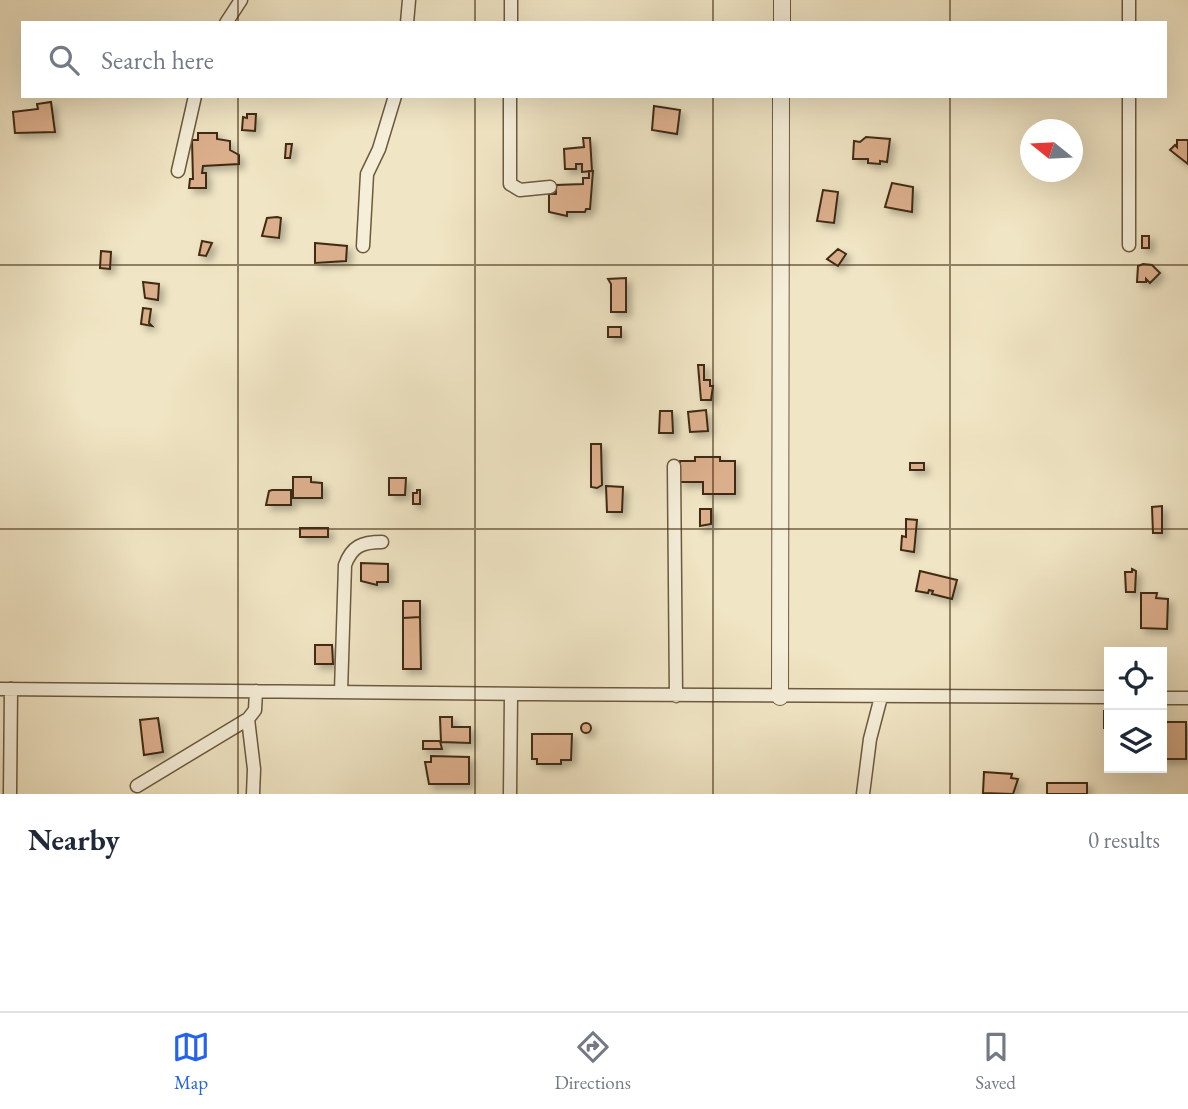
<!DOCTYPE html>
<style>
:root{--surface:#fff;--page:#f6f6f7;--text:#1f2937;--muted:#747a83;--line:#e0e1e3;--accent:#2563eb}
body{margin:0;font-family:"EB Garamond",serif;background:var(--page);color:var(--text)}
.controls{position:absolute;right:21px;bottom:21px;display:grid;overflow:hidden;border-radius:0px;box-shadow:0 7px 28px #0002}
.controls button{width:63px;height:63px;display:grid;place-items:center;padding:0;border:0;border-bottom:2px solid var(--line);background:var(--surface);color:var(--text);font:35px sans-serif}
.compass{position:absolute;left:1020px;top:119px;width:63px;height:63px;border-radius:50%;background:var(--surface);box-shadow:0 7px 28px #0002;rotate:288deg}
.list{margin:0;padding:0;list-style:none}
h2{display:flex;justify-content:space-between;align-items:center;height:91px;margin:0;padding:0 28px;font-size:30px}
h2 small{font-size:23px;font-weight:400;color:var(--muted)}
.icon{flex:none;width:38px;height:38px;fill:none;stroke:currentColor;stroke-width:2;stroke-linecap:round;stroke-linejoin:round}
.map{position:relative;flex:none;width:1188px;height:794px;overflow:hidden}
.search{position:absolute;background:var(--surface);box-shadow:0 7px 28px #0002;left:21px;right:21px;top:21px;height:77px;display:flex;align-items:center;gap:18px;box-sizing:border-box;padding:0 24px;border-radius:0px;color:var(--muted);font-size:26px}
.sheet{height:217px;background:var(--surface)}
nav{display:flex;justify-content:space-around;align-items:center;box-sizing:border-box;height:98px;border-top:2px solid var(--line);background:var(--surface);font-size:19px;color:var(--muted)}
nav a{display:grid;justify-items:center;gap:4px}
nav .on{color:var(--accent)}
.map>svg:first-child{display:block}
.building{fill:#dcaf8c;stroke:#412b12;stroke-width:2;filter:url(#shadow)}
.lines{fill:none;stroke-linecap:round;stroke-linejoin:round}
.minor-casing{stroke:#6d5a3e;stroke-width:15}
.tertiary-casing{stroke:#6d5a3e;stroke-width:18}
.minor{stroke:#f5eed9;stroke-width:12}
.tertiary{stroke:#f5eed9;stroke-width:16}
.grid{fill:none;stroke:#412b12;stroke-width:2;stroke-opacity:0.55}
</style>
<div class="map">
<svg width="1188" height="794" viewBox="0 0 1188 794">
<defs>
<filter id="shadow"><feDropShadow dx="4.5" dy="4.5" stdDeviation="3.5" flood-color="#0004"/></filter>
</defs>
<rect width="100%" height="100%" fill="#f0e5c4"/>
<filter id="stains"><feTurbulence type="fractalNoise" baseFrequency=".00286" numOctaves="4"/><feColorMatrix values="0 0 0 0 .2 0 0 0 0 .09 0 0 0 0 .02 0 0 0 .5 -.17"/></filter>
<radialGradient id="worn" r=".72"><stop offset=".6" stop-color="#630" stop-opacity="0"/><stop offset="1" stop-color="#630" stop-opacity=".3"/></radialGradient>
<path class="building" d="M51 102 55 132 15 133 13 112 38 109 37 104Z
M654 106 680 110 677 134 652 130Z
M247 114H256L255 131 242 130 243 117 247 118Z
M198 133H217V139L230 141V150L239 155V164L203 166 202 173H206V188H189L190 179H193L192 140H198Z
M866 137 890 139 887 162 880 161V164L868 163V159H853L854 141 860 142Z
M583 138H590L592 171 582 172V164H576V169H565L564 149 584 147Z
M1177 140H1188V164L1170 150 1175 145 1177 147Z
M286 144H292L290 158H285Z
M589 171H593L590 209H586L585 212H567V216L549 212V194H556V185L583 184V178H589Z
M892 183 913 187 912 212 885 207Z
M823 190 838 192 834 223 817 221Z
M277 217 281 218 279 238 262 236 267 218Z
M1142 236H1149V248H1142Z
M202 241 212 243 206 256 199 255Z
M315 243 347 246 346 261 315 263Z
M838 249 846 254 838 266 827 259Z
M101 251 111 252 110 269 100 268Z
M1143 264 1152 265 1160 273 1150 283 1146 279V282H1137L1138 266Z
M626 278V312H611V284L608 279Z
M143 282 159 284 158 300 145 298Z
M143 308 151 309 149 323 152 326 141 324Z
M608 327H621V337H608Z
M698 365H704V380H710V386H713L711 400H701Z
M706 410 708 431 690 432 688 412Z
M660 411H672L673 433H659Z
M591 444H601L602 485 597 488 591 487Z
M695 457H720V461H735V494H703V482H680V461H695Z
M910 463H924V470H910Z
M293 477H311V482L322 483V498H293Z
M389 478H406L405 495H389Z
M606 486 623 487 622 512H607Z
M272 490H291V505H266L269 491Z
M417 490H420V504H413V493H417Z
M1162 506V533H1153L1152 507Z
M700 509H711V524L700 526Z
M906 519 917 520 914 552 901 550 902 536 906 537Z
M300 528H328V537H300Z
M361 563 388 564V582H377V585L361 581Z
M1132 569 1136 571 1135 592H1126L1125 572H1132Z
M920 571 957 580 952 599 932 594 933 591 929 590 928 593 916 591Z
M1141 593H1157L1156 598 1168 599 1167 629 1141 628Z
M403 601H420V617L403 618Z
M420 617 421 669H403V618Z
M315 645H332L333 664H315Z
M1104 711H1109V728H1104Z
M440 717H452V727H470V743L441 742Z
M158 718 163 752 144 755 140 720Z
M1162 722H1186V759H1162Z
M581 728a5 5 0 1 1 10 0a5 5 0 1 1-10 0Z
M532 734H572L571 760H561V764H537V759H532Z
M423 741H440L442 749H423Z
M431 756 469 757V784H429L425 762H431Z
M984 772 1012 774 1011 778 1018 779 1013 794 983 793Z
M1047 783H1087V794H1047Z"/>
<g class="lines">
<defs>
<path id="minor" d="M1129 0V23
M226 23 241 0
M407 23 409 0
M511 23V0
M510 96V184L520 190 550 187
M1129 96V245
M178 171 195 96
M363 246 367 174 379 149 395 96
M674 466 676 696
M0 689C370 693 739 696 1109 697
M341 691 345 565C352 546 362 542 382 542
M1162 698H1188
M248 719 254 769 253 794
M137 786 248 719 255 710 256 691
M10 794 11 689
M510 794 511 696
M863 794 870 739 881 697"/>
<path id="tertiary" d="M782 23V0
M780 697 781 96"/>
</defs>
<use href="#minor" class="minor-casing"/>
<use href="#tertiary" class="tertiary-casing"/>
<use href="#minor" class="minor"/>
<use href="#tertiary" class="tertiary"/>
</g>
<path class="grid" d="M238 0V23M475 0V23M713 0V23M950 0V23M238 96V794M475 96V794M713 96V794M950 96V794M0 265H1188M0 529H1188"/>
<rect width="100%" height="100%" filter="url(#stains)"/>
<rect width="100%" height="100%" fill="url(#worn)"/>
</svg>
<div class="controls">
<button><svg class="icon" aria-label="locate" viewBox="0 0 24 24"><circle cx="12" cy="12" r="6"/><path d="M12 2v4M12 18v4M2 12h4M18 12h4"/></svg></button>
<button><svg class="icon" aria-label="layers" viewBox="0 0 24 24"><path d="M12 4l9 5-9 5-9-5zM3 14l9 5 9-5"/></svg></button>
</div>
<svg class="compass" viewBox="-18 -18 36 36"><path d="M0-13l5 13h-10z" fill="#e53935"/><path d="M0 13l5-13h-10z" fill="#747a83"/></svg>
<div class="search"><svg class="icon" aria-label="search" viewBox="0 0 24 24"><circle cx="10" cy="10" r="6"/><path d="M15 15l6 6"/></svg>Search here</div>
</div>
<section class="sheet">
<h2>Nearby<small>0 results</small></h2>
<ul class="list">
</ul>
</section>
<nav>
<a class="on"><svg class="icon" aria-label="map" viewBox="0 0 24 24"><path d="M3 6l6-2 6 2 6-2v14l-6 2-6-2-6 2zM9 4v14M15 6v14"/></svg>Map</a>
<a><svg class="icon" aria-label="directions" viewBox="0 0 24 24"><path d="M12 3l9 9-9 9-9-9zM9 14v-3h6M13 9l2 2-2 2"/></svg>Directions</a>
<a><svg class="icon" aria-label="saved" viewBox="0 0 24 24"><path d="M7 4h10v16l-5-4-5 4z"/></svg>Saved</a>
</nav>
